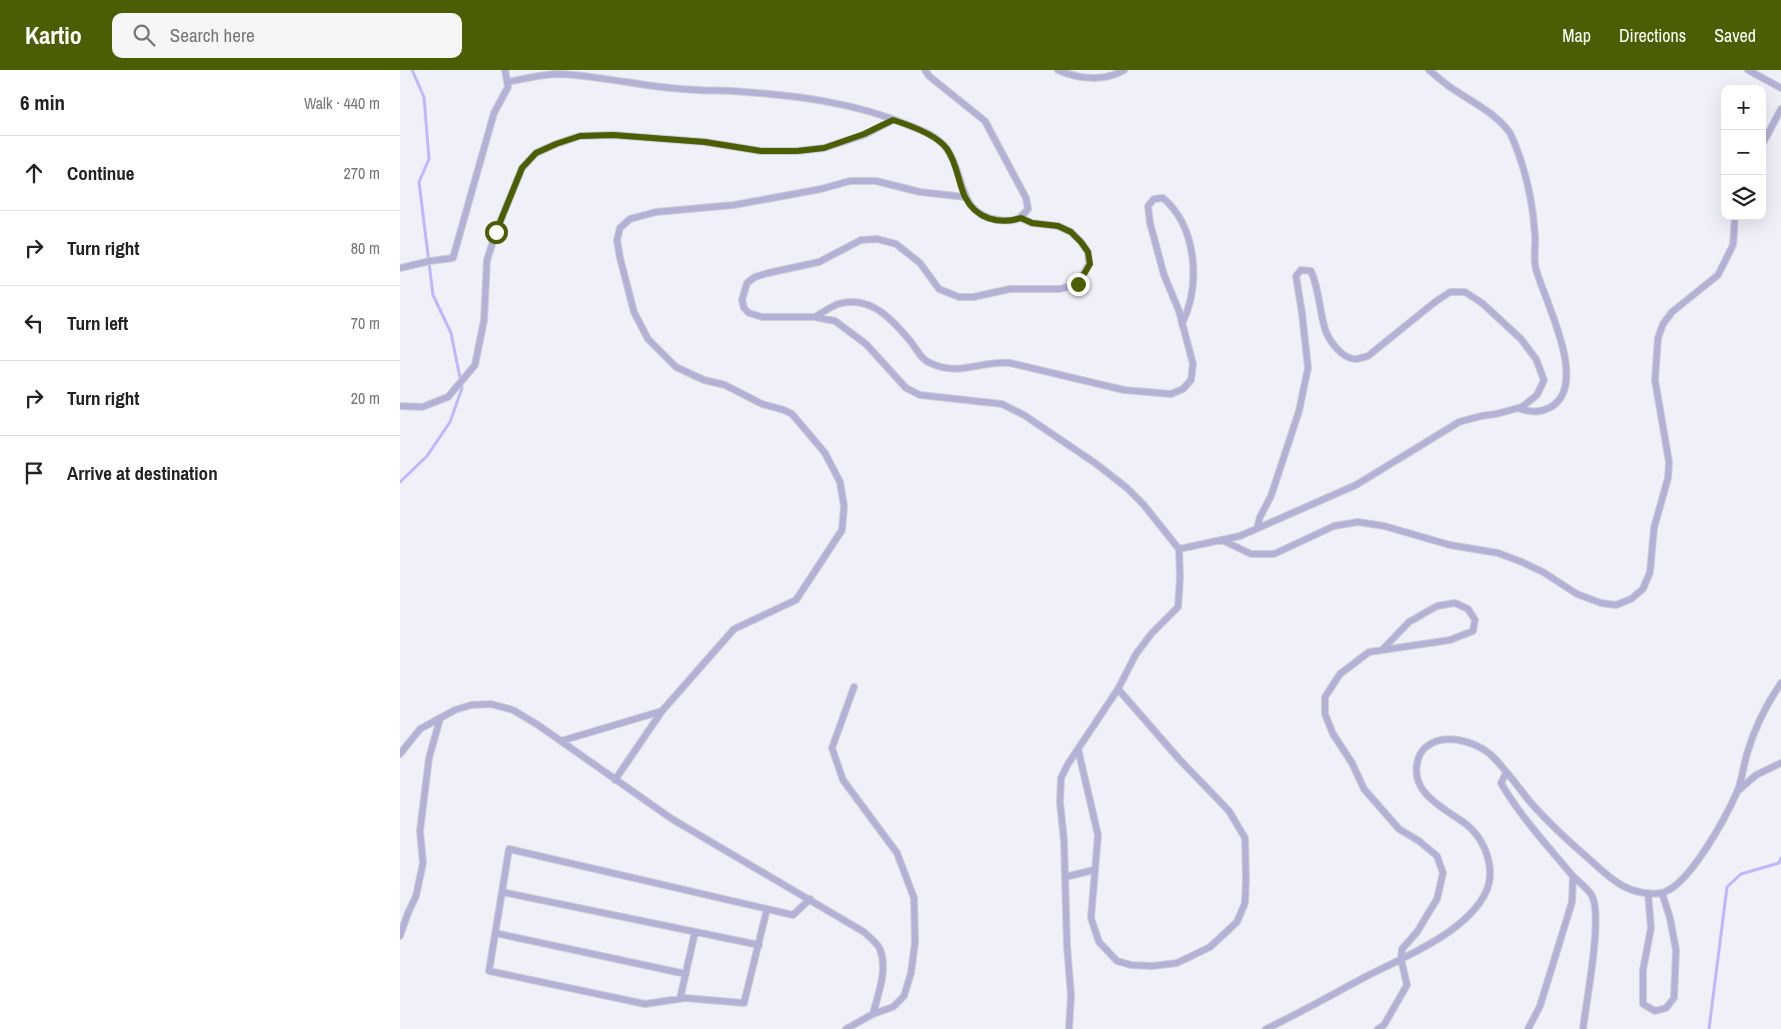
<!DOCTYPE html>
<meta charset="utf-8">
<style>
:root{--surface:#fff;--page:#f6f6f6;--text:#222;--muted:#767676;--line:#e0e0e0;--accent:#4c5e03}
body{margin:0;font-family:"Archivo Narrow",sans-serif;background:var(--page);color:var(--text)}
.controls{position:absolute;right:15px;top:15px;display:grid;overflow:hidden;border-radius:10px;box-shadow:0 5px 20px #0002}
.controls button{width:45px;height:45px;display:grid;place-items:center;padding:0;border:0;border-bottom:1px solid var(--line);background:var(--surface);color:var(--text);font:25px sans-serif}
.stop{position:absolute;width:15px;height:15px;margin:-11px;border:4px solid #4c5e03;border-radius:50%;background:#fff}
.stop.end{background:#4c5e03;border-color:#fff;box-shadow:0 1px 5px #0008}
.list{margin:0;padding:0;list-style:none}
h2{display:flex;justify-content:space-between;align-items:center;height:65px;margin:0;padding:0 20px;font-size:21px}
h2 small{font-size:16px;font-weight:400;color:var(--muted)}
.list li{display:grid;grid-template-columns:32px 1fr auto;gap:15px;align-items:center;box-sizing:border-box;height:75px;padding:0 20px;border-top:1px solid var(--line)}
.list b{display:block;font-size:19px;white-space:nowrap}
.list em{font-size:16px;font-style:normal;color:var(--muted)}
.icon{flex:none;width:28px;height:28px;fill:none;stroke:currentColor;stroke-width:2;stroke-linecap:round;stroke-linejoin:round}
.map{position:relative;flex:none;width:1381px;height:959px;overflow:hidden}
header{display:flex;align-items:center;gap:30px;box-sizing:border-box;height:70px;padding:0 25px;background:var(--accent);color:#fff}
header strong{font-size:24px}
nav{display:flex;gap:28px;margin-inline-start:auto;font-size:18px}
.search{width:350px;height:45px;background:var(--page);display:flex;align-items:center;gap:12px;box-sizing:border-box;padding:0 18px;border-radius:10px;color:var(--muted);font-size:19px}
main{display:flex}
aside{flex:1;background:var(--surface)}
.map>svg:first-child{display:block}
.lines{fill:none;stroke-linecap:round;stroke-linejoin:round}
.stream{stroke:#beb7fc;stroke-width:3}
.service-casing{stroke:#ceced5;stroke-width:8}
.service{stroke:#b4b1d7;stroke-width:6}
.route{stroke:#4c5e03;stroke-width:6}
</style>
<header>
<strong>Kartio</strong>
<div class="search"><svg class="icon" aria-label="search" viewBox="0 0 24 24"><circle cx="10" cy="10" r="6"/><path d="M15 15l6 6"/></svg>Search here</div>
<nav><a>Map</a><a>Directions</a><a>Saved</a></nav>
</header>
<main>
<aside>
<h2>6 min<small>Walk · 440 m</small></h2>
<ul class="list">
<li><svg class="icon" aria-label="ahead" viewBox="0 0 24 24"><path d="M12 20V5M6 11l6-6 6 6"/></svg><div><b>Continue</b></div><em>270 m</em></li>
<li><svg class="icon" aria-label="right" viewBox="0 0 24 24"><path d="M7 20v-9h11M14 6l5 5-5 5"/></svg><div><b>Turn right</b></div><em>80 m</em></li>
<li><svg class="icon" aria-label="left" viewBox="0 0 24 24"><path d="M17 20v-9H6M10 6l-5 5 5 5"/></svg><div><b>Turn left</b></div><em>70 m</em></li>
<li><svg class="icon" aria-label="right" viewBox="0 0 24 24"><path d="M7 20v-9h11M14 6l5 5-5 5"/></svg><div><b>Turn right</b></div><em>20 m</em></li>
<li><svg class="icon" aria-label="arrive" viewBox="0 0 24 24"><path d="M6 21V4h12l-3 4 3 4H6"/></svg><div><b>Arrive at destination</b></div></li>
</ul>
</aside>
<div class="map">
<svg width="1381" height="959" viewBox="0 0 1381 959">
<rect width="100%" height="100%" fill="#f0f0f8"/>
<g class="lines">
<path class="stream" d="M0 412 27 386 50 352 62 318 51 263 33 225 19 112 29 89 24 27 12 0
M1379 793 1381 788
M1309 959 1327 817 1341 804 1379 793"/>
<defs>
<path id="service" d="M658 0C678 9 704 12 724 0
M1029 0C1036 6 1043 12 1050 17 1070 31 1095 42 1110 63 1112 67 1114 72 1116 77 1127 105 1133 135 1135 165 1136 176 1133 189 1136 199 1144 230 1190 314 1151 337 1140 343 1130 343 1119 338
M1348 0 1381 18
M107 12C123 9 139 5 155 4 179 4 203 9 227 12 250 16 274 19 298 20 309 21 321 20 332 21 393 25 456 32 513 57 524 61 540 69 547 79 566 106 557 145 599 150 614 152 619 150 628 139L626 128 585 51 529 6 525 0
M1362 75 1381 39
M621 148 632 153 658 156 671 162 681 172 688 182 689 194 678 214 660 219H610L573 227H559L539 219 520 193 496 174 477 169 461 170 419 192 368 203 355 207 347 213 342 230 344 238 349 243 362 247H415L435 251 466 274 506 318 520 325 602 334 624 345 695 393 727 418 743 434 779 479 780 507 778 537 752 563 736 584 718 619 668 694 661 708 660 732 664 771 667 876 671 925 669 959
M0 198 30 191 53 188 94 43 108 17 105 0
M415 247C422 243 430 237 438 234 471 225 492 249 511 272 516 278 521 289 528 292 560 308 579 290 610 293L724 320 771 324 783 319 791 310 793 294 779 241 764 205 750 153 748 136 754 129 763 128C797 157 801 215 782 254
M0 336 22 337 48 327 75 295 84 250 87 190 96 162 122 98 136 83 156 74 180 66 213 65 305 72 361 81H397L424 78 464 65 493 50
M822 470 851 484H874L934 456 958 452 984 456 1050 475 1098 483 1122 492 1143 502 1177 524 1201 533 1216 535 1231 529 1243 519 1250 502 1254 458 1268 408 1269 392 1255 310 1258 268 1263 254 1272 242 1318 205 1333 175 1335 146
M779 479 840 466 956 415 1059 352 1081 346 1096 344 1122 337 1137 325 1144 310 1136 289 1121 269 1082 233 1065 222H1050L1035 232 968 286C965 287 960 288 957 289 943 290 931 273 926 262 919 242 920 221 911 201L901 200 896 206 902 243 908 298 899 341 871 426 860 447 857 458
M161 671 262 641
M678 679 698 765 691 848 699 872 717 891 731 895 752 896 777 893 810 877 837 852 845 833 846 809 845 768 829 741 779 689 718 619
M0 684 20 659 55 640 71 635 91 634 113 640 138 655 272 749 464 862C469 867 477 873 480 879 488 900 478 924 473 944
M1106 703 1101 713C1120 746 1147 775 1171 804 1177 811 1188 818 1192 826 1203 846 1186 933 1183 959
M215 710 262 641 334 559 396 530 442 460 444 436 440 412 425 383 392 344 384 340 362 334 325 315 304 310 276 297 248 269 234 242 220 188 217 170 220 158 230 149 256 142 334 135 421 119 450 111H476L520 122 565 127
M1339 720 1356 705 1381 693
M665 807 694 800
M102 822 359 875
M1248 823 1251 858 1243 900V934L1255 941 1266 938 1274 928 1276 880 1270 848 1262 823
M367 839 344 933 285 928 245 934 89 901 109 779 393 845 410 829
M95 863 286 904
M0 866 8 843 16 826 23 793 20 761 29 688 40 649
M280 929 295 862
M446 959 473 944 493 937 504 926 511 903 515 873 514 828 497 783 443 710 432 678 454 617
M866 959C900 943 933 924 967 906 1004 887 1067 862 1086 822 1090 813 1091 803 1089 793 1086 778 1079 765 1067 755 1048 740 1011 725 1017 694 1018 688 1021 681 1026 677 1043 662 1074 671 1090 684 1105 698 1118 717 1131 733 1149 753 1168 771 1188 788 1199 798 1210 809 1223 816 1234 822 1249 825 1261 823 1288 818 1326 747 1337 722 1342 711 1343 697 1347 684 1354 659 1366 635 1381 613
M978 959 984 955 1007 915 1001 889 1002 879 1017 862 1037 829 1043 803 1037 786 1019 771 999 759 964 719 952 693 933 664 925 644V627L940 604 969 582 1050 570 1073 561 1075 550 1068 539 1055 533 1037 536 1009 552 982 580
M1128 959 1140 936 1172 832 1173 806"/>
</defs>
<use href="#service" class="service-casing"/>
<use href="#service" class="service"/>
</g>
<g class="lines">
<path class="route" d="M96 162 122 98 136 83 156 74 180 66 213 65 305 72 361 81H397L424 78 464 64 493 50C509 55 537 65 547 79 557 93 558 112 565 127 576 149 599 155 621 148L632 153 658 156 671 162 681 172 688 182 690 194 678 214"/>
</g>
</svg>
<div class="controls">
<button>+</button>
<button>−</button>
<button><svg class="icon" aria-label="layers" viewBox="0 0 24 24"><path d="M12 4l9 5-9 5-9-5zM3 14l9 5 9-5"/></svg></button>
</div>
<div class="stop" style="left:96px;top:162px"></div>
<div class="stop end" style="left:678px;top:214px"></div>
</div>
</main>
